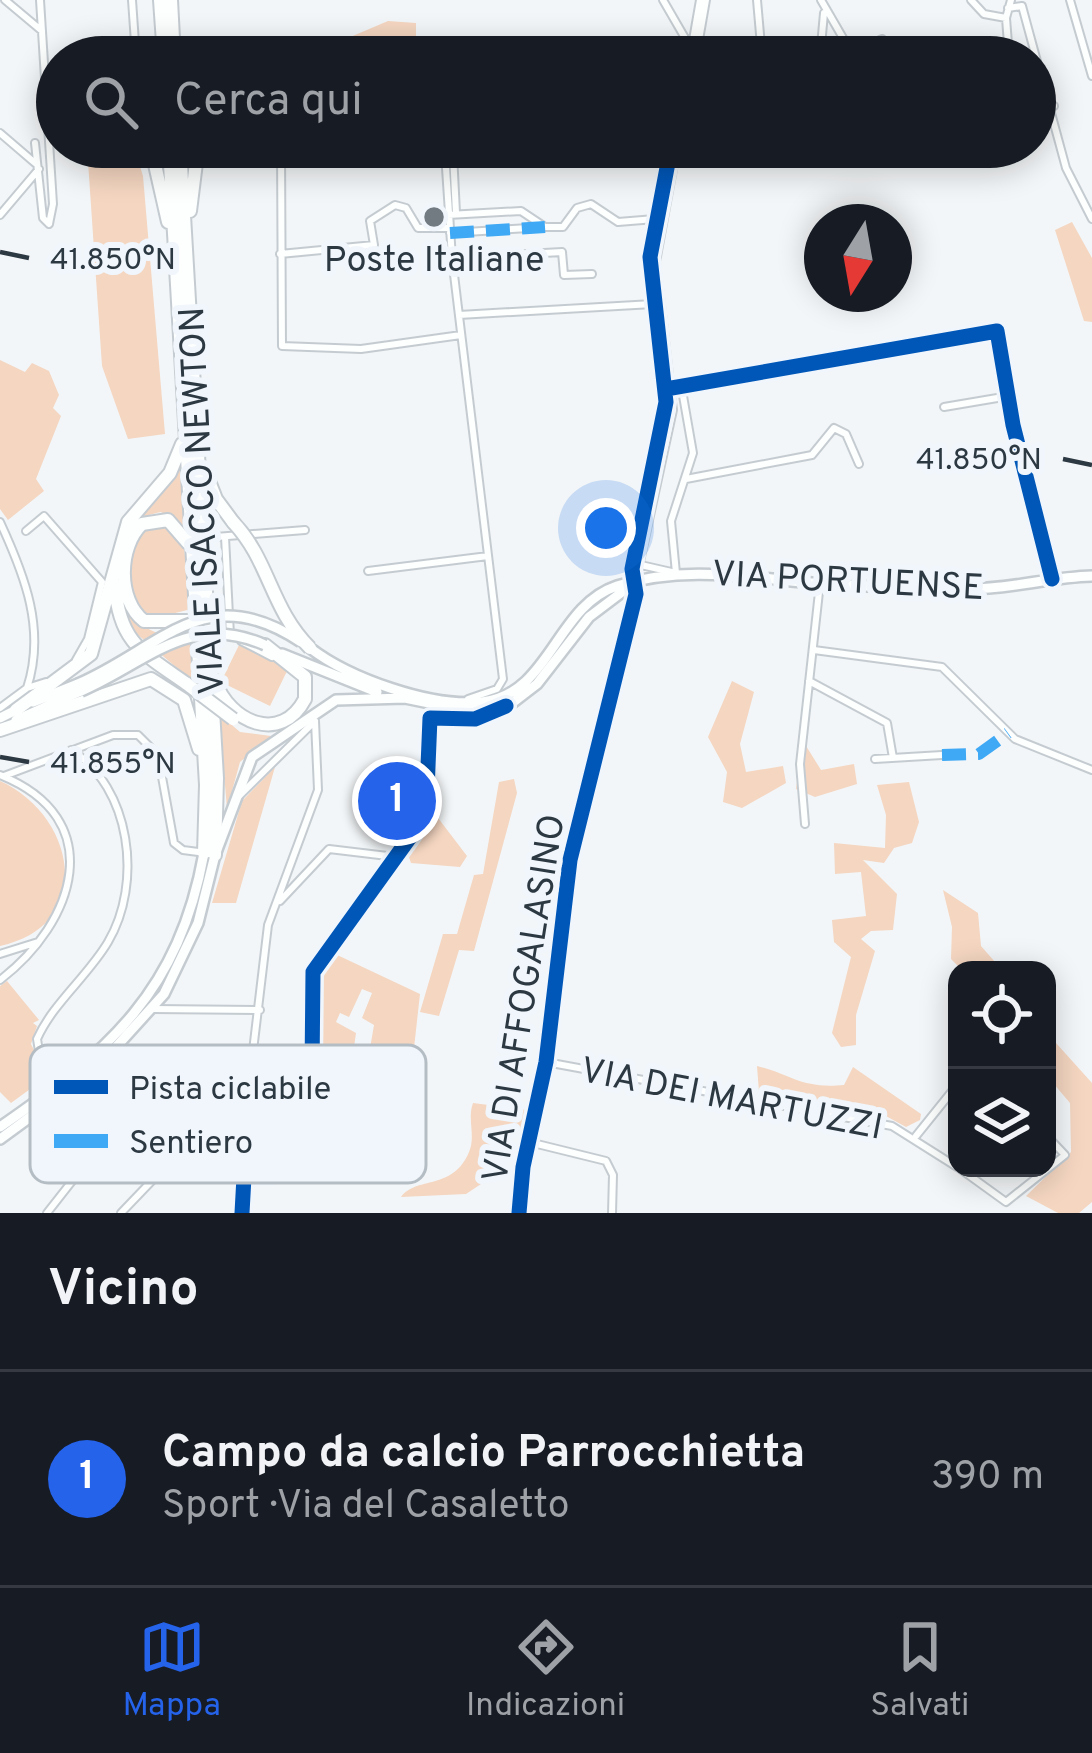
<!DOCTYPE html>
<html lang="it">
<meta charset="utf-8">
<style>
:root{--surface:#171b24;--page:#20242c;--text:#f1f3f6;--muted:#9ea1a6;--line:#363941;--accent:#2563eb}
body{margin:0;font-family:Overpass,sans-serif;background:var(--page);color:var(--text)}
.controls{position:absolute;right:36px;bottom:36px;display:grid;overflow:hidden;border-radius:24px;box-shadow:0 6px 30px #0003}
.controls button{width:108px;height:108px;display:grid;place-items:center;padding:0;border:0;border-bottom:3px solid var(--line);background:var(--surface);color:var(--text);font:60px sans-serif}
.compass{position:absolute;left:804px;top:204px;width:108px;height:108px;border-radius:50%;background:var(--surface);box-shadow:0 6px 30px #0003;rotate:191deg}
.you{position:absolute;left:606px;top:528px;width:42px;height:42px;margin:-30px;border:9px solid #fff;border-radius:50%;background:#1a73e8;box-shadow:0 0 0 18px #1a73e833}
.badge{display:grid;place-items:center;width:78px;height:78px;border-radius:50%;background:var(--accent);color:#fff;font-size:39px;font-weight:700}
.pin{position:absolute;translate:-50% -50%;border:6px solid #fff;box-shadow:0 3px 12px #0006}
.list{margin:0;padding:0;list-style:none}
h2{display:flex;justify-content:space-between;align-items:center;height:156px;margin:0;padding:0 48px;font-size:51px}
h2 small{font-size:39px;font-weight:400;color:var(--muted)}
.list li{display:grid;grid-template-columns:78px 1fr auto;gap:36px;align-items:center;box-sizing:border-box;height:216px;padding:0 48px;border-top:3px solid var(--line)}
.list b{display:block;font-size:45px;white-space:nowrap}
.list p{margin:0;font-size:39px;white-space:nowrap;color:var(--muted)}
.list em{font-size:39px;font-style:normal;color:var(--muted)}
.icon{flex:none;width:66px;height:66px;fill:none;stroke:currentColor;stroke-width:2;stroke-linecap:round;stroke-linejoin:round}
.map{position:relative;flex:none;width:1092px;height:1213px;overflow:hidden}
.search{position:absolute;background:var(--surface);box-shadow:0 6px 30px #0003;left:36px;right:36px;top:36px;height:132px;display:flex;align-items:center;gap:30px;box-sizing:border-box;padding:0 42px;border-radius:66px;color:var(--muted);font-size:45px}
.sheet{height:372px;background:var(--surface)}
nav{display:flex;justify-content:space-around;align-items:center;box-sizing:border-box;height:168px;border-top:3px solid var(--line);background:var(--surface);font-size:33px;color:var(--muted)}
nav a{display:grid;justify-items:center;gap:6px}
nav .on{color:var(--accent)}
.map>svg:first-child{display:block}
.green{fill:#f4d6c1;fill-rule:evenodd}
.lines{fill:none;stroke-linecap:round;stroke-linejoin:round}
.minor-casing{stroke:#c5ccd1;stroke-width:10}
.major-casing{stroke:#c5ccd1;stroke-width:14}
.highway-casing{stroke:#c5ccd1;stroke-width:16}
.minor{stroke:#fdfefe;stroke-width:6}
.major{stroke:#fdfefe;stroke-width:9}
.highway{stroke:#fdfefe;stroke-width:12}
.major-bridge-casing{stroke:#c5ccd1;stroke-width:14;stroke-linecap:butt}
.highway-bridge-casing{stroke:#c5ccd1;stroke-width:16;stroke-linecap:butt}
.major-bridge{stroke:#fdfefe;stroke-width:9}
.highway-bridge{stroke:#fdfefe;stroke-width:12}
.quiet{stroke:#3fa9f5;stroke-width:12;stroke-dasharray:24 12;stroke-linecap:butt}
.cycleway-casing{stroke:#f0f6fb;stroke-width:22}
.cycleway{stroke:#0057b8;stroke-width:15}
.ticks{fill:none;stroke:#2c3842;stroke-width:4.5}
.poi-dot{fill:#727a82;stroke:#f0f6fb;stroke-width:4.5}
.labels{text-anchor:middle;stroke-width:12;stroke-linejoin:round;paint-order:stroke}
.poi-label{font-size:36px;fill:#2c3842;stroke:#f0f6fb}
.street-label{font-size:36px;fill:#2c3842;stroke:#f0f6fb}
.key{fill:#f0f6fb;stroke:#b5bdc4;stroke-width:3}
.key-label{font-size:33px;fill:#2c3842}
.ticks-label{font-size:30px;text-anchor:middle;fill:#2c3842;stroke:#f0f6fb;stroke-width:12;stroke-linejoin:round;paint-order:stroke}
</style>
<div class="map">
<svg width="1092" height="1213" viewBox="0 0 1092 1213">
<rect width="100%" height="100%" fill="#f3f6f8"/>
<path class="green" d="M388 21 416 23V50L384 57H303Z
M87 147H134L143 176 165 434 128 439 102 366Z
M1072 222 1092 258V322L1084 321 1055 230Z
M0 360 25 372 32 363 49 371 59 395 53 408 61 416 36 479 44 491 8 520 0 509Z
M183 454 186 527 161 512C148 515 136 517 129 531 122 548 118 591 125 608 136 631 171 637 193 643L197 685 124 623C111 543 135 514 183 454Z
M161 520 183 539 191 609 152 619 139 614C126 579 124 554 146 523Z
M240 643 289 667 270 706 221 682Z
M732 681 754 692 740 744 746 772 783 766 786 783 742 808 723 802 727 772 708 737Z
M219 714 240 732 271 736 240 762 227 809Z
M803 741 821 770 854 764 857 784 815 797 796 789Z
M275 767 236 903H212L242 801Z
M514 779 517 793 474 951 459 950 439 1016 420 1012 443 934H457L474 875 483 874 499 782Z
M0 781C76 815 97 925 0 946Z
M909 782 919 822 912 843 894 848 884 863 863 860 897 894 893 930 871 931 861 939 875 951 856 1015V1045L841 1047 832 1033 851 957 834 942 832 920 866 916 861 872 835 874 834 843 885 848 886 815 877 785Z
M432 810 467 856 460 867 411 863 407 851Z
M943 890 978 913 981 946 1002 970H962L951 959 952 927Z
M333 953 420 994 412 1066 321 1062 319 972ZM362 989 372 993 362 1018 374 1025 367 1066 339 1061 341 1052 353 1054 356 1033 336 1022 340 1013 349 1017Z
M7 981 39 1020 33 1023 37 1026 31 1044 37 1056V1084L11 1103 0 1092V986Z
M1056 1043 1092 1083V1202L1079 1213H1058L1026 1196 1071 1152 1070 1103 1047 1076V1051Z
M757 1066C793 1075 801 1089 844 1085L853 1067 921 1114 920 1120 906 1127 886 1116 759 1092Z
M473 1103 535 1111 525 1134 505 1131 490 1178 466 1194 401 1197C416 1176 453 1191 469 1152 476 1136 467 1119 473 1103Z"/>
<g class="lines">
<defs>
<path id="minor" d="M5 0 42 31
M40 0 53 204 49 224
M132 0 136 57
M663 0 696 57
M757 0 762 57
M821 0 854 57
M971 0 984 14 1006 18
M1070 0 1092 76
M1008 8 1022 6 1066 168 1092 219
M853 52 882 39
M690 57 700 0
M696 57 706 0
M820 57 824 13
M1009 57 1006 18 1011 0
M1035 108 1054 106
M0 133 35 163
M35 143 43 218 49 224
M281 147 282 346 361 349 461 335
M445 153 452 258 503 679 497 689 468 699
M445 153H453L456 213
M382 157 445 153
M0 215 39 169
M448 215 521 211 545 227H563L577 208 591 204 618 222 655 219
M450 233 545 227
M280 254 374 245 370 221 395 205 406 208 418 228H449
M452 258 562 252 564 275 592 274
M459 315 653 304
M666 389 997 331 1013 425 1052 579
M944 407 1009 396
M686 479 812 455 834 428 846 434 859 464
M0 522C25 576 46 630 27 688L0 708
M26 531 44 516 102 582 88 639 76 660
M225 537 230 635
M203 538 305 530
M641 565 676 573 671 521 693 453 682 390
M368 571 488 556
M636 580 673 410 656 262 677 147
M241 641 272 657
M814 650 942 667 1015 739 1092 770
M809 681 887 723 893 758
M27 688 46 682
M875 759 942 755
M0 775C110 819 75 923 0 980
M4 776 113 735H138L158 755 174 843 183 850 206 853
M239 796 315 721
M805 824 800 764 820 583
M280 901 329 849 396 857
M0 954 38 942
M153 1009 260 1010
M254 1052H312
M546 1062 892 1126 957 1167
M46 1094 37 1039C53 1003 88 976 108 942 143 883 131 787 71 750
M52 1103 76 1109
M916 1136 957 1085
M529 1142 606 1161 613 1175 612 1213
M959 1168 1006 1202 1065 1155 1047 1136
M47 1213 80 1171 77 1086
M121 1213 213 1117 252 1059 268 925 318 790 315 721
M242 1213 244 1177 311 1169 313 972 426 815 430 718 475 719 505 707
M519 1213 523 1167 546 1062 570 860 636 594 632 569 666 402 650 257 671 147"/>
<path id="major" d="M310 648C349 678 431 708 482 702 550 695 556 606 617 586 688 564 754 579 826 584 872 587 918 588 964 589 1007 590 1049 577 1092 576
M282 654 377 692
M400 697 468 711 511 704 537 684 589 617 634 583
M33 702 78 684
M0 718 18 709
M16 720 81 691
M0 1127C110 1051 179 991 204 853
M0 1139 97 1068 164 994 198 923 215 855 252 757 336 700 405 698"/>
<path id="highway" d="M160 0 164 57
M171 0 174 57
M151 147 168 222
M169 147 206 785 204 853
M180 147 217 778 215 855
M190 211 198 147
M205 471 216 499 233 522
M188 543 168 520 142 524C118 547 117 600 144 621H191
M115 585C119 643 143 653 187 684
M215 681C229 722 281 745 305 699V677L265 645
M16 710 91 654 128 522 170 473 182 444
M0 730 151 679 184 700 199 749"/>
</defs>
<use href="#minor" class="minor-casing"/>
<use href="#major" class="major-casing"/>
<use href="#highway" class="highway-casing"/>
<use href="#minor" class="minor"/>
<use href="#major" class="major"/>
<use href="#highway" class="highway"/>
<defs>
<path id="major-bridge" d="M78 684C163 647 205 578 301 642
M81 691C146 663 189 611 265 645"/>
<path id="highway-bridge" d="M233 522C270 561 270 608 310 648
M187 684 233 719"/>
</defs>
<use href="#major-bridge" class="major-bridge-casing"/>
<use href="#highway-bridge" class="highway-bridge-casing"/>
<use href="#major-bridge" class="major-bridge"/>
<use href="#highway-bridge" class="highway-bridge"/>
<path class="quiet" d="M450 233 545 227
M942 755 979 754 1008 733"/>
<defs>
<path id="cycleway" d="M666 389 997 331 1013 425 1052 579
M242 1213 244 1177 311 1169 313 972 426 815 430 718 475 719 506 706
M519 1213 523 1167 546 1062 570 860 636 594 632 569 666 402 650 257 671 147"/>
</defs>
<use href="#cycleway" class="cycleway-casing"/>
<use href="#cycleway" class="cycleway"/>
</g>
<path class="ticks" d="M0 252 29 258M1063 459 1092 465M0 757 29 762"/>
<circle class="poi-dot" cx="434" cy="217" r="12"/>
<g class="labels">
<g class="poi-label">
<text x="434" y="271">Poste Italiane</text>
</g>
<g class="street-label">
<text transform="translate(200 501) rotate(-93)" y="13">VIALE ISACCO NEWTON</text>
<text transform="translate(848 579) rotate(3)" y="13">VIA PORTUENSE</text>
<text transform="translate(522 998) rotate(-81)" y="13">VIA DI AFFOGALASINO</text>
<text transform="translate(732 1097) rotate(11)" y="13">VIA DEI MARTUZZI</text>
</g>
</g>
<rect x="30" y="1045" width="396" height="138" rx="18" class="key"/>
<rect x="54" y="1080" width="54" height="14" fill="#0057b8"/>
<rect x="54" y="1134" width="54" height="14" fill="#3fa9f5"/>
<g class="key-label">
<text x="129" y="1099">Pista ciclabile</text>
<text x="129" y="1153">Sentiero</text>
</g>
<g class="ticks-label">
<text x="113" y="269">41.850°N</text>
<text x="979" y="469">41.850°N</text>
<text x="113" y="773">41.855°N</text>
</g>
</svg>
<div class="controls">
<button><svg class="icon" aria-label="locate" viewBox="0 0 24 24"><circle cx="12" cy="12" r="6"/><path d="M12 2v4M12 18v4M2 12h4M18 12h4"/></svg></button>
<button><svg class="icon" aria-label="layers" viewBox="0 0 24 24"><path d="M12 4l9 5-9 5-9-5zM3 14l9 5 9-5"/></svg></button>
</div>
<svg class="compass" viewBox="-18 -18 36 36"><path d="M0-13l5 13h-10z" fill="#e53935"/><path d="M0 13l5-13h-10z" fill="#9ea1a6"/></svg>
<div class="you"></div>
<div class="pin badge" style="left:397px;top:801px">1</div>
<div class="search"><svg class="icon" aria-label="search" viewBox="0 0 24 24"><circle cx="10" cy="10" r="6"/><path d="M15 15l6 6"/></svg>Cerca qui</div>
</div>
<section class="sheet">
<h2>Vicino<small></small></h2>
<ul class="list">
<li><span class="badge">1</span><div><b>Campo da calcio Parrocchietta</b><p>Sport · Via del Casaletto</p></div><em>390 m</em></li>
</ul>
</section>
<nav>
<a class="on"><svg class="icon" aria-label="map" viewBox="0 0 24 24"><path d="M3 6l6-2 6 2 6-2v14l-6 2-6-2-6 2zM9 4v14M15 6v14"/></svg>Mappa</a>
<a><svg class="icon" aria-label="directions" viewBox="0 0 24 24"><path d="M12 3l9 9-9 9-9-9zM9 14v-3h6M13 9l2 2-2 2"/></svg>Indicazioni</a>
<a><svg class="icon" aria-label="saved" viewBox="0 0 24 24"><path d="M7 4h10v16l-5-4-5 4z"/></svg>Salvati</a>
</nav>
